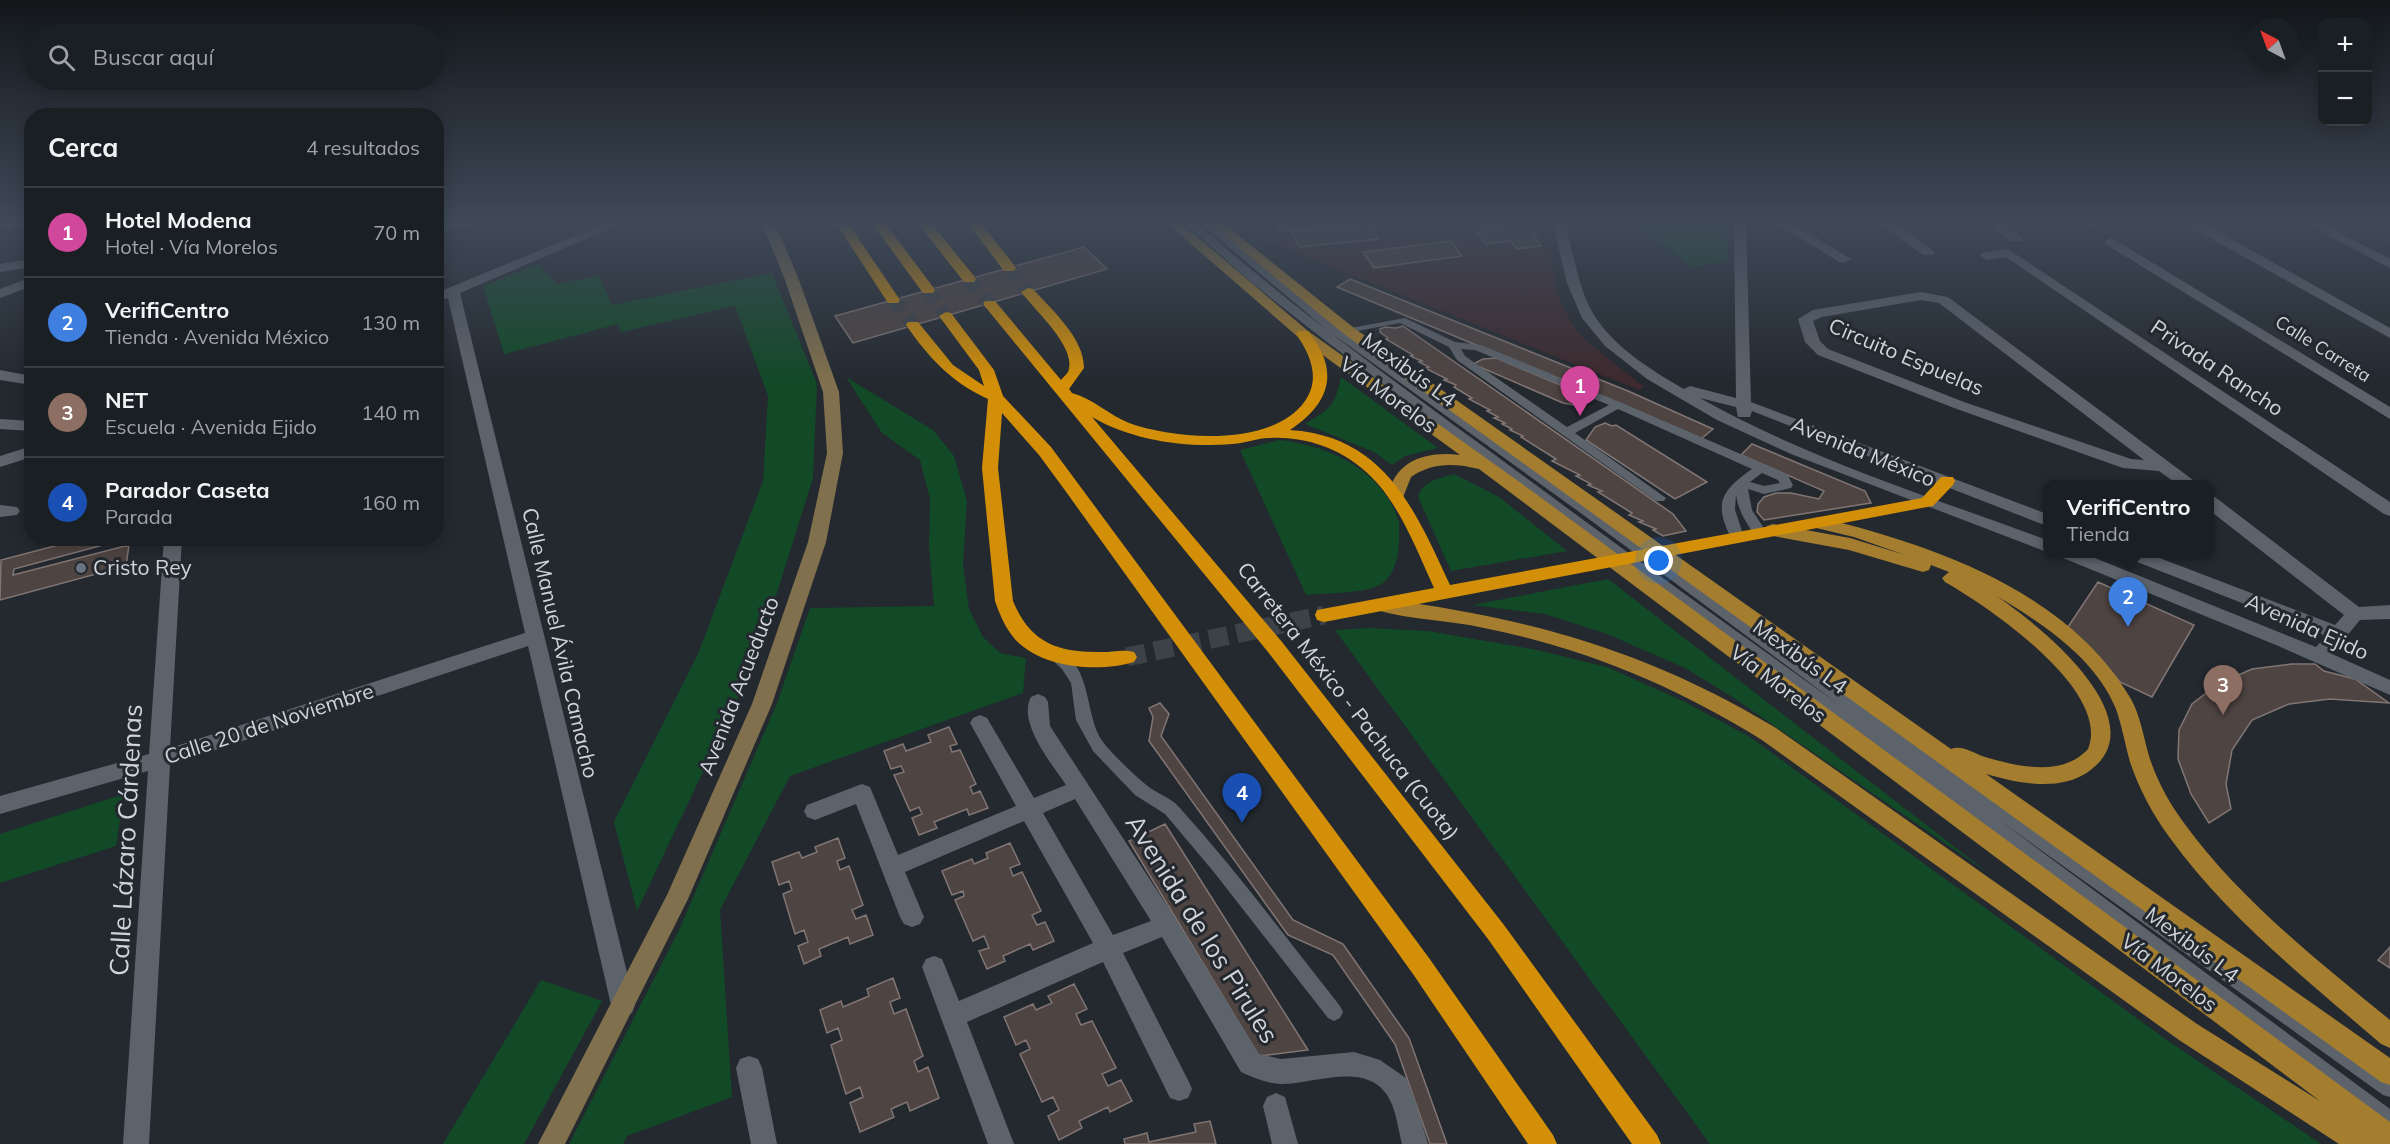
<!DOCTYPE html>
<html lang="es">
<meta charset="utf-8">
<style>
:root{--surface:#1a1f23;--page:#272c30;--text:#f1f3f6;--muted:#9fa2a6;--line:#383d41;--accent:#1a73e8}
body{margin:0;font-family:Mulish,sans-serif;background:var(--page);color:var(--text)}
.controls{position:absolute;right:18px;top:18px;display:grid;overflow:hidden;border-radius:12px;box-shadow:0 3px 15px #0003}
.controls button{width:54px;height:54px;display:grid;place-items:center;padding:0;border:0;border-bottom:2px solid var(--line);background:var(--surface);color:var(--text);font:30px sans-serif}
.compass{position:absolute;left:2246px;top:18px;width:54px;height:54px;border-radius:50%;background:var(--surface);box-shadow:0 3px 15px #0003;rotate:319deg}
.you{position:absolute;left:1659px;top:561px;width:21px;height:21px;margin:-15px;border:4px solid #fff;border-radius:50%;background:#1a73e8;box-shadow:0 0 0 9px #1a73e833}
.badge{display:grid;place-items:center;width:39px;height:39px;border-radius:50%;background:var(--accent);color:#fff;font-size:20px;font-weight:700}
.pin{position:absolute;translate:-50% -50px;filter:drop-shadow(0 2px 3px #0008)}
.pin::after{content:'';position:absolute;top:32px;width:21px;height:18px;background:inherit;clip-path:polygon(0 0,100% 0,50% 100%)}
.popup{position:absolute;left:2043px;top:480px;width:171px;height:78px;box-sizing:border-box;display:grid;place-content:center;border-radius:12px;background:var(--surface);filter:drop-shadow(0 2px 4px #0005);font-size:20px;white-space:nowrap;color:var(--muted)}
.popup b{font-size:22px;color:var(--text)}
.popup::after{content:'';position:absolute;left:50%;top:100%;margin-left:-12px;border:12px solid transparent;border-top-color:var(--surface)}
.list{margin:0;padding:0;list-style:none}
h2{display:flex;justify-content:space-between;align-items:center;height:78px;margin:0;padding:0 24px;font-size:26px}
h2 small{font-size:20px;font-weight:400;color:var(--muted)}
.list li{display:grid;grid-template-columns:39px 1fr auto;gap:18px;align-items:center;box-sizing:border-box;height:90px;padding:0 24px;border-top:2px solid var(--line)}
.list b{display:block;font-size:22px;white-space:nowrap}
.list p{margin:0;font-size:20px;white-space:nowrap;color:var(--muted)}
.list em{font-size:20px;font-style:normal;color:var(--muted)}
.icon{flex:none;width:33px;height:33px;fill:none;stroke:currentColor;stroke-width:2;stroke-linecap:round;stroke-linejoin:round}
.map{position:relative;flex:none;width:2390px;height:1144px;overflow:hidden}
.search{position:absolute;background:var(--surface);box-shadow:0 3px 15px #0003;left:24px;top:24px;width:420px;height:66px;display:flex;align-items:center;gap:15px;box-sizing:border-box;padding:0 21px;border-radius:33px;color:var(--muted);font-size:22px}
.panel{position:absolute;background:var(--surface);box-shadow:0 3px 15px #0003;left:24px;top:108px;width:420px;height:438px;border-radius:24px}
.map>svg:first-child{display:block}
.education{fill:#3d292e}
.green{fill:#124927}
.building{fill:#4e4442;stroke:#817674;stroke-width:1.5}
.lines{fill:none;stroke-linecap:round;stroke-linejoin:round}
.highway-tunnel-far1{stroke:#3d4248;stroke-width:14;stroke-dasharray:14 8;stroke-linecap:butt}
.highway-tunnel{stroke:#3d4248;stroke-width:19;stroke-dasharray:19 9;stroke-linecap:butt}
.path{stroke:#6c7076;stroke-width:3;stroke-dasharray:4 4;stroke-linecap:butt}
.lane{fill:#5d636b;fill-rule:evenodd}
.street{fill:#5d636b;fill-rule:evenodd}
.secondary{fill:#80704d;fill-rule:evenodd}
.primary{fill:#a47d2f;fill-rule:evenodd}
.highway{fill:#d38f07;fill-rule:evenodd}
.worship-dot{fill:#6b7280;stroke:#23292f;stroke-width:2}
.labels{text-anchor:middle;stroke-width:6;stroke-linejoin:round;paint-order:stroke}
.far-street-label{font-size:18px;fill:#d0d3d8;stroke:#23292f}
.street-label{font-size:21px;fill:#d0d3d8;stroke:#23292f}
.poi-label{font-size:21px;fill:#d0d3d8;stroke:#23292f;text-anchor:start}
.near-street-label{font-size:26px;fill:#d0d3d8;stroke:#23292f}
</style>
<div class="map">
<svg width="2390" height="1144" viewBox="0 0 2390 1144">
<rect width="100%" height="100%" fill="#23292f"/>
<path class="education" d="M1246 223H1545L1557 293 1571 322 1584 339 1644 387 1639 390 1267 241Z"/>
<path class="green" d="M1641 223H1728L1727 261 1691 267Z
M538 264 557 284 599 276 612 305 772 273 817 384 813 478 756 660 637 911 614 822 698 654 763 481 768 396 735 306 621 332 618 324 504 354 483 286Z
M846 377 933 430 954 456 967 501 963 564 969 609 983 637 1000 653 1026 658 1023 693 790 776 720 910 732 1097 627 1136 623 1144H569L679 930 777 703 810 608 934 606 929 546 930 499 920 460 882 433Z
M1341 377 1438 448 1405 456 1392 465 1374 452 1305 424C1330 409 1335 406 1341 377Z
M1279 440C1327 445 1381 469 1398 519 1400 525 1399 535 1399 542 1399 555 1394 575 1383 583 1368 594 1325 593 1306 595L1240 450Z
M1454 474 1499 497 1567 551 1451 571 1418 497C1423 480 1439 479 1454 474Z
M1608 579 1991 875 1734 698 1685 668 1607 634 1545 614 1472 605Z
M1369 628 1428 631 1537 650 1607 667 1683 701 1750 737 2164 1038 2321 1144H1710L1335 630Z
M124 794 116 846 0 883V834Z
M541 980 602 1001 524 1144H443Z"/>
<path class="building" d="M1275 223H1323L1325 227 1279 232Z
M1514 223H1527L1537 235H1532L1541 246 1517 249 1510 241 1486 244 1474 228Z
M1370 224 1379 239 1299 247 1292 232Z
M1451 241 1462 256 1374 268 1363 252Z
M1084 247 1107 269 853 343 835 316Z
M1350 279 1628 391 1713 429 1701 439 1337 287Z
M1403 326 1673 514 1686 531 1663 536 1653 530 1656 529 1639 522 1643 521 1629 515 1632 513 1598 492 1602 491 1588 485 1591 484 1576 476 1580 475 1552 461 1556 459 1521 437 1523 436 1510 430 1512 429 1502 424 1505 423 1494 418 1498 417 1487 411 1490 410 1469 399 1472 398 1454 387 1456 385 1444 380 1447 379 1425 368 1429 367 1419 362 1422 361 1410 356 1413 355 1386 339 1388 338 1380 332V329L1385 327 1396 328Z
M1496 358 1584 395 1574 405 1563 403 1473 364 1483 359Z
M1605 423 1612 426 1616 425 1707 482 1675 499 1586 440 1595 427Z
M1752 444 1865 491 1871 503 1764 520 1757 512 1758 504 1764 497 1776 493H1791L1819 499 1824 491 1741 455Z
M85 538H129L14 569 13 575 129 545 126 566 0 600 1 560Z
M2098 582 2194 625 2152 697 2120 682 2099 657 2068 627Z
M2291 664H2315L2324 671 2355 679 2389 703 2330 699 2289 704 2252 720 2232 750 2226 784 2231 809 2209 823 2191 794 2178 759 2179 730 2192 704 2218 684 2252 669Z
M1160 703 1169 714 1161 736 1293 920 1343 944 1409 1038 1447 1144H1430L1395 1044 1333 955 1288 935 1149 741 1153 717 1149 708Z
M949 727 957 744 950 746 952 752 960 750 976 784 970 787 973 794 980 791 988 808 969 815 967 809 934 822 937 828 919 835 912 818 922 814 919 807 910 811 894 775 904 772 901 766 891 769 884 751 903 744 906 751 931 742 928 735Z
M1165 824 1308 1050 1259 1056 1129 841Z
M838 838 845 858 837 861 840 870 849 866 863 905 852 910 856 919 866 915 873 935 850 944 848 937 819 949 821 956 804 964 798 946 808 942 804 930 795 934 783 894 792 890 789 881 779 885 772 862 799 852 802 858 817 852 815 847Z
M1010 843 1020 864 1010 868 1013 876 1022 872 1041 911 1032 915 1037 925 1045 922 1054 941 1033 950 1030 944 1003 956 1005 961 987 969 979 951 989 948 984 936 973 941 955 900 964 896 963 891 952 895 942 871 972 859 974 864 988 858 986 853Z
M2390 947V968L2378 960Z
M893 978 900 998 890 1002 894 1014 906 1009 923 1056 914 1061 918 1072 928 1067 939 1098 910 1111 907 1102 891 1109 894 1117 860 1132 850 1103 863 1097 860 1087 846 1094 831 1045 842 1040 838 1028 827 1033 820 1010 841 1001 843 1007 869 996 867 989Z
M1074 984 1087 1009 1076 1014 1081 1025 1092 1021 1116 1068 1102 1074 1108 1086 1121 1080 1132 1101 1110 1112 1108 1107 1079 1121 1082 1128 1059 1140 1048 1116 1059 1110 1053 1097 1042 1102 1020 1054 1030 1049 1026 1040 1016 1045 1004 1017 1033 1004 1036 1010 1052 1003 1048 996Z
M1210 1121 1216 1144H1125L1124 1139 1147 1133 1149 1142 1196 1132 1194 1124Z"/>
<g class="lines">
<path class="highway-tunnel-far1" d="M1009 268 1028 292
M969 279 990 304
M928 290 946 316
M893 300 913 325"/>
<path class="highway-tunnel" d="M1127 657 1324 615"/>
<path class="path" d="M1669 223 1670 233"/>
<path class="lane" d="M1185 223H1196C1289 304 1387 376 1487 449 1603 535 1719 619 1837 703L1582 514 1327 330 1200 223H1211L1345 333V329L1405 318 1455 342 1481 345 1622 403 1787 474 1793 485 1791 488 1764 494 1748 489 1752 510 1767 533 1765 536H1755C1746 522 1738 511 1736 494L1735 510 1744 537 1742 540H1732C1713 503 1721 491 1752 469L1618 409 1575 433 1666 498 1664 501H1656L1457 360 1449 347 1400 323 1346 333 1592 508 1859 704 2390 1077V1097L2383 1095 1999 820 2390 1109V1131L2383 1128 1960 809 1665 594 1327 342 1252 283ZM1461 349 1475 350 1609 405 1567 427 1465 356ZM1762 473 1778 480 1780 483 1764 486 1750 482Z
M1054 650C1094 662 1083 714 1103 742 1111 753 1138 779 1149 787 1158 794 1171 798 1179 807 1236 870 1287 939 1340 1006L1343 1012 1340 1018 1334 1021 1328 1018 1213 871 1165 814 1135 795 1093 751 1076 720 1071 683 1062 669 1047 655 1049 651Z"/>
<path class="street" d="M0 223H32V226L0 229Z
M447 223H473L472 226 436 233V225Z
M606 223H623L460 293 635 1005 632 1013 623 1016 614 1013 611 1005 528 646 170 765 149 1144H123L148 771 0 814V796L149 754 164 538H182L170 748 525 633 448 298 436 302V293Z
M1553 223H1565C1573 251 1577 281 1590 308 1609 344 1649 369 1684 389L1690 386 1736 398 1734 223H1746L1751 402 2047 514V526L1752 411 1750 417H1738L1736 407 1700 398C1808 459 1931 497 2047 540V552L1791 454 1717 420 1647 379 1605 346 1582 318 1567 283Z
M1777 223H1792L1851 259 1844 263 1839 262Z
M1880 223H1895L1935 252 1933 255H1923Z
M1988 223H2003L2023 238 2021 241H2011Z
M2089 223H2101V224L2095 228 2090 227Z
M2192 223H2203L2390 328V338L2192 228Z
M2305 223H2321L2390 259V268Z
M2112 238 2390 407V419L2107 245 2105 242 2107 239Z
M2008 249 2390 502V516L2384 514 2006 257 1987 260 1980 256 1982 253Z
M32 259V267L0 272V264Z
M32 277V286L0 298V289Z
M1921 292 1948 297 2193 480 2195 484H2177L2159 471 2123 468 1954 408 1818 355 1805 342 1798 319 1813 310ZM1921 300 1939 303 2144 460 2131 459 1964 402 1828 349 1820 341 1813 321 1822 317Z
M0 370 32 376V385L0 380Z
M0 419 32 421V431L0 429Z
M32 446V457L0 467V456Z
M2209 496 2215 497 2359 607 2390 605V619L2360 620 2332 654 2390 680V695L2276 645 2063 558 2060 554H2085L2316 647 2326 636 2127 558 2124 554H2149L2335 625 2344 615 2209 510Z
M0 505 17 507 20 511 17 515 0 517Z
M1038 694 1045 697 1048 702 1050 726 1175 918 1259 1054 1281 1059 1354 1052 1380 1060 1406 1078 1415 1100 1428 1144H1402C1398 1129 1396 1108 1387 1095 1365 1061 1313 1084 1281 1084 1266 1083 1254 1078 1241 1072L1162 937 1123 953 1188 1080 1192 1089 1188 1098 1179 1101 1170 1098 1103 962 967 1022 1014 1144H988L922 967 926 959 934 956 942 959 959 1001 1093 943 1024 821 905 872 924 917 920 924 912 927 904 924 900 917 856 804 815 820 807 817 804 811 807 805 854 787 862 784 870 787 898 855 1016 806 970 723 973 718 980 715 987 718 1034 798 1066 785C1052 764 1017 722 1031 697ZM1075 799 1151 921 1113 935 1043 813Z
M749 1056 758 1059 762 1068 777 1144H751L736 1068 740 1059Z
M1276 1093 1285 1097 1298 1144H1272L1263 1106 1267 1097Z"/>
<path class="secondary" d="M757 223H770L781 237 799 280 839 392 843 453 826 542 772 704 688 899 565 1144H538L667 895 752 704 808 542 827 453 823 392 785 280 768 238Z"/>
<path class="primary" d="M1167 223H1181L1308 331 1536 494 2390 1122V1144H2339L2179 1040 1762 740C1675 686 1584 648 1484 628 1449 620 1411 620 1376 610L1374 605 1376 600 1383 599C1531 618 1648 651 1776 728L2197 1024 2320 1101 1479 469C1455 463 1432 462 1411 477L1402 500H1390L1388 496C1395 460 1427 451 1460 455L1298 337Z
M1209 223H1223L1354 328 1951 749C1961 745 1972 752 1982 756 2015 766 2062 778 2088 749 2112 690 1987 606 1945 582L1942 578 1949 572 1931 565 1929 570 1923 572 1849 550 1773 536 1767 534 1764 530 1767 526 1773 524 1850 538 1905 555 1854 537 1812 527 1809 523 1812 519 1818 517C1933 545 2068 591 2131 699 2141 717 2144 740 2150 759 2158 783 2170 804 2184 823 2240 900 2317 960 2390 1020V1048L2381 1044C2307 980 2228 918 2170 838 2153 815 2139 789 2130 762 2125 744 2122 726 2116 709 2095 657 2040 622 1995 595 2037 623 2161 721 2088 772 2059 792 2017 783 1986 774L2390 1058V1085L2381 1082 1344 334Z"/>
<path class="highway" d="M836 223H848L900 300 898 303H888Z
M872 223H885L933 287 935 290 933 293H923Z
M918 223H931L974 276 976 279 974 282H964Z
M968 223H981L1014 265 1016 268 1014 271H1004Z
M1028 288 1033 289C1052 310 1084 338 1084 368L1069 389 1072 393C1092 398 1109 415 1129 423 1176 440 1273 447 1305 401 1321 378 1310 354 1296 334L1298 331H1308C1340 370 1331 403 1290 430 1385 436 1415 510 1450 585L1922 498 1941 477H1953L1955 481 1953 485 1933 506 1927 507 1324 622 1317 620 1315 615 1317 610 1434 588C1418 553 1403 513 1378 484 1350 452 1311 436 1269 438 1258 438 1245 443 1233 444 1187 448 1133 441 1092 417L1282 642 1504 925 1657 1135 1661 1144H1632L1488 939 1268 652 983 304 985 301H995L1061 380C1064 376 1069 373 1069 368 1074 345 1034 309 1021 292Z
M946 312 951 313 994 370 1003 396 1051 447 1429 958 1553 1135 1557 1144H1528L1413 974 1064 489 1039 455 1002 413 998 468 1013 601C1030 643 1058 653 1102 652 1113 652 1123 649 1134 652L1137 657 1134 662C1098 673 1040 668 1014 638 1005 627 1000 615 995 601L982 468 988 399C951 382 929 358 906 325L908 322H918L953 365 984 386 979 370 939 316Z"/>
</g>
<linearGradient id="sky" x2="0" y2="1"><stop stop-color="#13171a"/><stop offset="0.58" stop-color="#3f4958"/><stop offset="1" stop-color="#3f4958" stop-opacity="0"/></linearGradient>
<rect width="2390" height="383" fill="url(#sky)"/>
<circle class="worship-dot" cx="81" cy="568" r="6"/>
<g class="labels">
<g class="far-street-label">
<text transform="translate(2323 349) rotate(32)" y="6">Calle Carreta</text>
</g>
<g class="street-label">
<text transform="translate(1906 357) rotate(23)" y="7">Circuito Espuelas</text>
<text transform="translate(2217 368) rotate(34)" y="7">Privada Rancho</text>
<text transform="translate(1409 370) rotate(36)" y="7">Mexibús L4</text>
<text transform="translate(1388 395) rotate(36)" y="7">Vía Morelos</text>
<text transform="translate(1863 452) rotate(22)" y="7">Avenida México</text>
<text transform="translate(2307 627) rotate(24)" y="7">Avenida Ejido</text>
<text transform="translate(560 643) rotate(77)" y="7">Calle Manuel Ávila Camacho</text>
<text transform="translate(1800 657) rotate(36)" y="7">Mexibús L4</text>
<text transform="translate(1778 684) rotate(37)" y="7">Vía Morelos</text>
<text transform="translate(739 686) rotate(-69)" y="7">Avenida Acueducto</text>
<text transform="translate(1348 701) rotate(52)" y="7">Carretera México - Pachuca (Cuota)</text>
<text transform="translate(269 724) rotate(-18)" y="7">Calle 20 de Noviembre</text>
<text transform="translate(2192 945) rotate(37)" y="7">Mexibús L4</text>
<text transform="translate(2169 973) rotate(37)" y="7">Vía Morelos</text>
</g>
<g class="poi-label">
<text x="93" y="575">Cristo Rey</text>
</g>
<g class="near-street-label">
<text transform="translate(126 840) rotate(-87)" y="9">Calle Lázaro Cárdenas</text>
<text transform="translate(1202 929) rotate(58)" y="9">Avenida de los Pirules</text>
</g>
</g>
</svg>
<div class="controls">
<button>+</button>
<button>−</button>
</div>
<svg class="compass" viewBox="-18 -18 36 36"><path d="M0-13l5 13h-10z" fill="#e53935"/><path d="M0 13l5-13h-10z" fill="#9fa2a6"/></svg>
<div class="you"></div>
<div class="pin badge" style="left:1580px;top:416px;background:#d1479c">1</div>
<div class="pin badge" style="left:2128px;top:627px;background:#3f7fe0">2</div>
<div class="popup"><b>VerifiCentro</b>Tienda</div>
<div class="pin badge" style="left:2223px;top:715px;background:#8d6e63">3</div>
<div class="pin badge" style="left:1242px;top:823px;background:#1a4fb4">4</div>
<div class="search"><svg class="icon" aria-label="search" viewBox="0 0 24 24"><circle cx="10" cy="10" r="6"/><path d="M15 15l6 6"/></svg>Buscar aquí</div>
<section class="panel">
<h2>Cerca<small>4 resultados</small></h2>
<ul class="list">
<li><span class="badge" style="background:#d1479c">1</span><div><b>Hotel Modena</b><p>Hotel · Vía Morelos</p></div><em>70 m</em></li>
<li><span class="badge" style="background:#3f7fe0">2</span><div><b>VerifiCentro</b><p>Tienda · Avenida México</p></div><em>130 m</em></li>
<li><span class="badge" style="background:#8d6e63">3</span><div><b>NET</b><p>Escuela · Avenida Ejido</p></div><em>140 m</em></li>
<li><span class="badge" style="background:#1a4fb4">4</span><div><b>Parador Caseta</b><p>Parada</p></div><em>160 m</em></li>
</ul>
</section>
</div>
